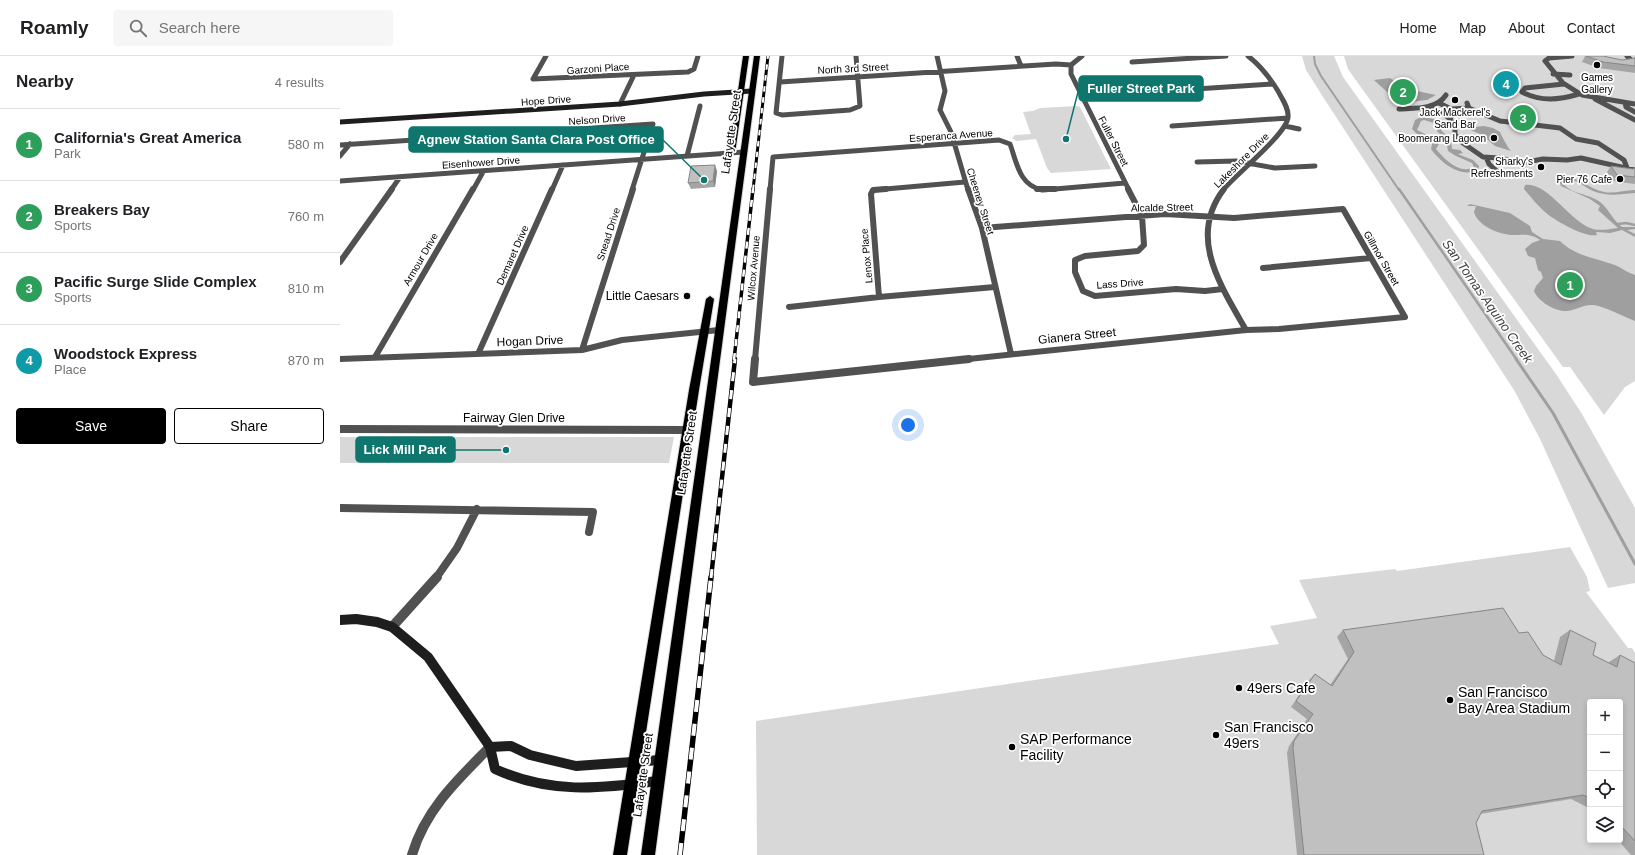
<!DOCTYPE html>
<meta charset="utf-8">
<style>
:root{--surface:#fff;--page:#f6f6f6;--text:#202124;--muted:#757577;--line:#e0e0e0;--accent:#000}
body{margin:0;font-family:Arial,sans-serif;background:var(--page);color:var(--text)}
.controls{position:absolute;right:12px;bottom:12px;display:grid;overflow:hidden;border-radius:4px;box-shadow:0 2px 6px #0003}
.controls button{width:36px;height:36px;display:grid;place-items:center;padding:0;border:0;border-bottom:1px solid var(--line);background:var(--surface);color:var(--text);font:20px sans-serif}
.you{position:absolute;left:568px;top:369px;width:14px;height:14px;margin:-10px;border:3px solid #fff;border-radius:50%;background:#1a73e8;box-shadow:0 0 0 6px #1a73e833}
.badge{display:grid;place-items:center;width:26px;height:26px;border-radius:50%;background:var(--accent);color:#fff;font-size:13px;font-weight:700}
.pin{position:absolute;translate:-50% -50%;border:2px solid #fff;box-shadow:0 1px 4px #0006}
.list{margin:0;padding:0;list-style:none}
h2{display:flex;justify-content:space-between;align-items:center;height:52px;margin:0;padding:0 16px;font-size:17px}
h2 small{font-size:13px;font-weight:400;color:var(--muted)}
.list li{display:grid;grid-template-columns:26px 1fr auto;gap:12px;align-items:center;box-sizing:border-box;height:72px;padding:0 16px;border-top:1px solid var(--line)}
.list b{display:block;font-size:15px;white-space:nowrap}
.list p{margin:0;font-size:13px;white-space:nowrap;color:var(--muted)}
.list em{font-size:13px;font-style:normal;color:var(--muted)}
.actions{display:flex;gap:8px;padding:12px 16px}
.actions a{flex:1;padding:9px 0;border:1px solid var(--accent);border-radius:4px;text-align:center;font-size:14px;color:var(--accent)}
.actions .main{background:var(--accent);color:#fff}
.icon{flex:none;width:22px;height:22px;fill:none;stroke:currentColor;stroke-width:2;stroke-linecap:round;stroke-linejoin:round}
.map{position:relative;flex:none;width:1295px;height:799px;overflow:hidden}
header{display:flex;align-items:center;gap:24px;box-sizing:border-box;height:56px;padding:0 20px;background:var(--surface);border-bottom:1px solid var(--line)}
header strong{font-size:19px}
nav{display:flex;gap:22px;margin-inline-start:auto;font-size:14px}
.search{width:280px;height:36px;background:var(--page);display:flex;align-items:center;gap:10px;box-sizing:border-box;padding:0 14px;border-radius:4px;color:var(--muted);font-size:15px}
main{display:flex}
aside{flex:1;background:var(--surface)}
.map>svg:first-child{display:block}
.green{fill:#d8d8d8;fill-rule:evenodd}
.water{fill:#9f9f9f;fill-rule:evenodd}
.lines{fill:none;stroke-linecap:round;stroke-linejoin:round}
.stream-far2{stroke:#9f9f9f;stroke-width:2}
.stream-far1{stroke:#9f9f9f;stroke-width:2.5}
.stream{stroke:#9f9f9f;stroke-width:3}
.primary-casing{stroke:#dbdbdb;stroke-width:2}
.street-far3{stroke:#515151;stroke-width:5}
.street-far2{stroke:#515151;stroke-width:6}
.street-far1{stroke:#515151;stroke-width:8}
.street{stroke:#515151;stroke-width:10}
.secondary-far1{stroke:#1e1e1e;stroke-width:5}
.secondary{stroke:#1e1e1e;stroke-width:10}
.primary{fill:#000;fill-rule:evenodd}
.rail-far3-casing{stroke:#000;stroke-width:3}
.rail-far2-casing{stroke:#000;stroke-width:3.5}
.rail-far1-casing{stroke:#000;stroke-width:4.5}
.rail-casing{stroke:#000;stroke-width:5.5}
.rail-far3{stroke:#fff;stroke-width:2;stroke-dasharray:5.5;stroke-linecap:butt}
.rail-far2{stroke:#fff;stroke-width:2.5;stroke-dasharray:7;stroke-linecap:butt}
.rail-far1{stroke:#fff;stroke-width:3;stroke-dasharray:9;stroke-linecap:butt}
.rail{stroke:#fff;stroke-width:4;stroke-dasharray:12;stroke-linecap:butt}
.wall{fill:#a5a5a5}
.shaded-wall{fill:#868686}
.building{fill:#c0c0c0;stroke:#868686}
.poi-dot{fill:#000;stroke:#fff;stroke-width:1.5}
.labels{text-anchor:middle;stroke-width:3.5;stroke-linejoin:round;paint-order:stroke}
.far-street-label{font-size:10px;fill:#000;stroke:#fff}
.far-poi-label{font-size:10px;fill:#000;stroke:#fff;text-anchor:end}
.street-label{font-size:12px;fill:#000;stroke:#fff}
.poi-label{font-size:12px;fill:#000;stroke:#fff;text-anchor:end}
.water-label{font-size:13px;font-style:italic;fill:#404040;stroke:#fff}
.near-poi-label{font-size:14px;fill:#000;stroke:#fff;text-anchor:start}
.leader{fill:none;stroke:#0f766e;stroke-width:1.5}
.callout-dot{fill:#0f766e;stroke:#fff;stroke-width:1.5}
.callout{fill:#0f766e;stroke:#0f766e;stroke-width:1.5}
.callout-label{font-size:13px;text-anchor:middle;font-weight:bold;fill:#fff}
</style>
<header>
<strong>Roamly</strong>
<div class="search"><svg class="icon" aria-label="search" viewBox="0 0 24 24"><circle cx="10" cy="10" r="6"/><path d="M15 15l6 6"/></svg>Search here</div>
<nav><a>Home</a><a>Map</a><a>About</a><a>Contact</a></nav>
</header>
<main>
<aside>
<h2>Nearby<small>4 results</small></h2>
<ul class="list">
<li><span class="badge" style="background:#2e9e5b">1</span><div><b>California's Great America</b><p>Park</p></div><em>580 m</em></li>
<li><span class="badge" style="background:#2e9e5b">2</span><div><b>Breakers Bay</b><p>Sports</p></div><em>760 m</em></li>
<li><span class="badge" style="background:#2e9e5b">3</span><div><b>Pacific Surge Slide Complex</b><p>Sports</p></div><em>810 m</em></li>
<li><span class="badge" style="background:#0f9aa8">4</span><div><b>Woodstock Express</b><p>Place</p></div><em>870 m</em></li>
</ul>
<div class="actions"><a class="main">Save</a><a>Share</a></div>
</aside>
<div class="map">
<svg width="1295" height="799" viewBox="0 0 1295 799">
<rect width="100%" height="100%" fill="#fff"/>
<path class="green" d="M962 0H994L1003 21 1216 318 1242 358 1295 452V527L1268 532 1200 383 1174 334 985 44 966 14Z
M1004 0H1295V325L1285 331 1264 359 1230 311H1223L1015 23 1008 13Z
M737 50 740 51 771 113 711 117 707 112 696 83 676 85 672 82 675 79 691 78 683 56 693 55 700 52Z
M0 381H334L329 407H0Z
M1230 491 1247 521 1250 535 1246 536 1288 592H1292L1295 597V799H417L416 665 939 588 930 570 977 562 959 524 1055 513 1057 515ZM1250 646H1280V784H1250Z"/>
<path class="water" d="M1050 22 1067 33 1096 39 1087 44 1059 47 1034 24Z
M1079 62C1088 61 1098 62 1103 70L1101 74 1111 84 1112 93 1120 94 1123 97 1118 98 1120 99 1133 104 1139 110 1138 114C1121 123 1100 106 1091 93L1093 84 1078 79 1072 73 1075 64ZM1084 64 1097 68V75L1106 84 1108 95 1116 100 1132 107 1134 111C1120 119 1104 103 1096 93L1099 88 1095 83 1077 74 1081 65Z
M1144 70 1153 72 1160 76C1161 79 1168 92 1171 95L1155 90 1142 79 1126 72Z
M1223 122C1240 120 1248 133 1264 136 1274 138 1285 134 1295 134V137C1280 138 1268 141 1253 135 1244 131 1238 123 1227 124L1223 127C1229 137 1247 138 1257 144 1268 150 1271 163 1282 171H1295V173L1287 174 1295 178V181L1282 174 1270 177 1256 176 1257 179C1245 182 1214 164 1205 156 1198 150 1190 140 1184 133L1185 129C1207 125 1231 167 1253 173 1260 175 1270 173 1278 172L1258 154 1260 150 1250 143 1221 130 1219 124Z
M1130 148 1170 157 1190 170 1192 176 1203 183 1220 185C1235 200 1255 202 1275 209 1282 212 1288 217 1295 219V265C1282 260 1268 252 1254 249 1243 248 1237 254 1227 255 1215 256 1198 245 1194 235L1196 230 1203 222 1201 216 1198 214 1195 202 1188 200 1185 193 1192 187 1200 184C1190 177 1183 179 1172 179 1158 178 1138 170 1134 156L1136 150H1127Z"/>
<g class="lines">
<path class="stream-far2" d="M974 0 975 8 981 20 1059 134"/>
<path class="stream-far1" d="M1059 133 1177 304
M1278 168 1286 167 1295 169"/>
<path class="stream" d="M1176 303 1213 357 1295 508"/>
<defs>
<path id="primary" d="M403 0H409L395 97 392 99 389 97Z
M414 0H420L315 799H301Z
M370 240 374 243 359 334 287 799H273L349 334 366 243Z"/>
</defs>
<use href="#primary" class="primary-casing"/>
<path class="street-far3" d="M206 0 193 23 348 16 354 13 358 0
M442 0 436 57 442 59 510 54 520 50 516 0
M597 0 605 35 600 54 611 76 628 134
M677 0 681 10
M742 0 731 9V18L789 134
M1232 0 1209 2 1205 5 1223 27 1242 39 1295 48
M1287 0 1291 4
M792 6 886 0
M1213 18 1230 19
M440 26 716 8 731 9
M1224 28 1185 32 1182 36C1201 46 1219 44 1239 38
M810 36 933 28
M1255 43 1295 64
M1099 47 1113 54 1114 58 1110 62 1111 65
M1127 47 1129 52 1160 65 1220 72 1236 83 1258 87 1284 104 1287 112
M1285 47 1286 51 1295 56
M280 48 294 19
M1090 50 1108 61 1115 70V78L1120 85 1143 101 1159 102 1181 107 1203 103 1227 104 1241 102 1295 114
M1059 53C1075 52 1096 54 1106 39
M1112 53 1129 52
M832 70 948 62
M945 70 959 73
M0 89 313 68 292 134
M0 100 10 88
M347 100 360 50
M1146 101 1149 108 1158 116
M857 106 896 105 935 112 975 110
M0 125 404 96
M51 134 60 121
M133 134 143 116
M212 134 223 109
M430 134 433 101 659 84 670 88C677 107 679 129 702 134
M534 134 625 126
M703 134 785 127
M883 134C896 118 947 78 948 61 949 52 942 43 938 35 930 22 921 10 908 0"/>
<path class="street-far2" d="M546 133 533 134 531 138 539 241 655 231
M628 133 642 172 671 298
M697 133H715
M788 133 802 160 804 189 798 195 745 200 735 204V216L743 235 755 240 836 233 865 235 883 233
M884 133C847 181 881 230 906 274
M0 206 52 133
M923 212 1031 202
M449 251 539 241
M242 294 293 133
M138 298 212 133
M35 301 133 133
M0 303 242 294 282 284 379 274
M415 304 430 133
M619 304 906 274 939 273 1065 261 1003 153 894 162 825 158 642 172"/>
<path class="street-far1" d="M415 303 413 326 629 303
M0 373 347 374
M0 452 253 456 249 476
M96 522 117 492 137 453"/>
<path class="street" d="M52 571 97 521
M72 799C85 754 118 723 150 691"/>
<path class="secondary-far1" d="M0 66 280 48 364 38 412 35"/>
<path class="secondary" d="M0 564 16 563 37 566 52 571 88 601 150 691 155 713C209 738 259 733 317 725
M150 691 171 690 190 699 236 710 320 704"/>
<use href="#primary" class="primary"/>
<defs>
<path id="rail-far3" d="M413 134 428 0"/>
<path id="rail-far2" d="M394 304 413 133"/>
<path id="rail-far1" d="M371 522 395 303"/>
<path id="rail" d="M340 799 371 521"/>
</defs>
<use href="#rail-far3" class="rail-far3-casing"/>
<use href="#rail-far2" class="rail-far2-casing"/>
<use href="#rail-far1" class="rail-far1-casing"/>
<use href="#rail" class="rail-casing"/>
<use href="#rail-far3" class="rail-far3"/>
<use href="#rail-far2" class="rail-far2"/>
<use href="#rail-far1" class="rail-far1"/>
<use href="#rail" class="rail"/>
</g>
<path class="wall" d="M1245 0 1282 4 1295 2V17L1259 12 1242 6Z
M1271 110 1293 113 1295 112V128L1273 125 1267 116Z
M377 115 375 131 351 133 348 127Z
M1003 574 1179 577 1203 599 1214 605 1220 581 1230 574 1253 599 1269 607V606L1280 599 1295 607V799H1291L1278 784H1280V646H1250V754L1247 751 1231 743 1140 758 1136 767 1144 799H957L947 697 949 690 967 663 951 651 969 624 975 618 990 629 1008 603 997 581Z"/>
<path class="shaded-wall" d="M375 109 377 115 375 131 373 125Z"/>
<path class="building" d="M1246 0H1263L1282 4 1295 2V10L1263 6Z
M375 109 373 125 348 127 351 110Z
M1271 110 1293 113 1295 112V121L1277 119Z
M1163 552 1179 577 1188 576 1203 599 1221 609 1230 574 1256 587 1253 599 1277 611 1280 599 1295 607V785L1280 769V646H1250V742L1243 739 1142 755 1136 767 1144 799H964L953 692 954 685 973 658 956 645 975 618 992 630 1014 596 1003 574Z"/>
<g class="poi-dot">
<circle cx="1257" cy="9" r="4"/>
<circle cx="1115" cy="44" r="4"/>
<circle cx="1154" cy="82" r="4"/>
<circle cx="1201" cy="111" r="4"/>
<circle cx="1280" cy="123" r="4"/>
<circle cx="347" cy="240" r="4"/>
<circle cx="899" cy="632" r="4"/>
<circle cx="1110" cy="644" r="4"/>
<circle cx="876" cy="679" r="4"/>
<circle cx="672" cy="691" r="4"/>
</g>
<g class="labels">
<g class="far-street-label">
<text transform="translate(258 12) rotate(-4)" y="4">Garzoni Place</text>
<text transform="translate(513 12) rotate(-3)" y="4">North 3rd Street</text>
<text transform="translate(206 44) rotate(-4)" y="4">Hope Drive</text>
<text transform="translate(257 63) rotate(-4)" y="4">Nelson Drive</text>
<text transform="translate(611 79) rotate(-4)" y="4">Esperanca Avenue</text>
<text transform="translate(774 85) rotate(63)" y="4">Fuller Street</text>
<text transform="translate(901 104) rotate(-45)" y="4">Lakeshore Drive</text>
<text transform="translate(141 106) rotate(-4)" y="4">Eisenhower Drive</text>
<text transform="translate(641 145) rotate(72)" y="4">Cheeney Street</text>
<text transform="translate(822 151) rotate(-1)" y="4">Alcalde Street</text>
<text transform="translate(268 178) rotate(-72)" y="4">Snead Drive</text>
<text transform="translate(172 199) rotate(-66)" y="4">Demaret Drive</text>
<text transform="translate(526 200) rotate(-95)" y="4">Lenox Place</text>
<text transform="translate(1042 202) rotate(60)" y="4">Gillmor Street</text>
<text transform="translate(80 203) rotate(-60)" y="4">Armour Drive</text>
<text transform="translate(413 212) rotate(-85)" y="4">Wilcox Avenue</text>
<text transform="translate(780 227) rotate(-4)" y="4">Lass Drive</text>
</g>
<g class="far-poi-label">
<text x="1257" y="25" text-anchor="middle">Games<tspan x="1257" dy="12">Gallery</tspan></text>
<text x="1115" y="60" text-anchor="middle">Jack Mackerel's<tspan x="1115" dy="12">Sand Bar</tspan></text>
<text x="1146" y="86">Boomerang Lagoon</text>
<text x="1193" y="109">Sharky's<tspan x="1193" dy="12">Refreshments</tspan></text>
<text x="1272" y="127">Pier 76 Cafe</text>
</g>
<g class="street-label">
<text transform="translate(391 76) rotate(-82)" y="4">Lafayette Street</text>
<text transform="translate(737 280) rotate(-6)" y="4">Gianera Street</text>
<text transform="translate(190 285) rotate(-2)" y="4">Hogan Drive</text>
<text x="174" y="366">Fairway Glen Drive</text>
<text transform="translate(347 397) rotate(-82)" y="4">Lafayette Street</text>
<text transform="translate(303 719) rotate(-82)" y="4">Lafayette Street</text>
</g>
<g class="poi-label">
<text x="339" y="244">Little Caesars</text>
</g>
<g class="water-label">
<text transform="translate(1148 245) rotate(55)" y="5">San Tomas Aquino Creek</text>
</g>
<g class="near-poi-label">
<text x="907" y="637">49ers Cafe</text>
<text x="1118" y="641">San Francisco<tspan x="1118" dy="16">Bay Area Stadium</tspan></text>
<text x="884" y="676">San Francisco<tspan x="884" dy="16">49ers</tspan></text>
<text x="680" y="688">SAP Performance<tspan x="680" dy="16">Facility</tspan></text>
</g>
</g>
<path class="leader" d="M726 83L739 32M364 124L323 84M166 394L115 394"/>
<g class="callout-dot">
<circle cx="726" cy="83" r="4"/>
<circle cx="364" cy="124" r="4"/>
<circle cx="166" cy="394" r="4"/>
</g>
<g class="callout">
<rect x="739" y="20" width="124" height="25" rx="4"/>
<rect x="69" y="71" width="254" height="25" rx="4"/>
<rect x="16" y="381" width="99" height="25" rx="4"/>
</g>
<g class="callout-label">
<text x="801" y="37">Fuller Street Park</text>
<text x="196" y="88">Agnew Station Santa Clara Post Office</text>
<text x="65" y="398">Lick Mill Park</text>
</g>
</svg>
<div class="controls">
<button>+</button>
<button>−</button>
<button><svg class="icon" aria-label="locate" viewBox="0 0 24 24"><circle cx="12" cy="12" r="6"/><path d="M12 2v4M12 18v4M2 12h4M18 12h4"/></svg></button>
<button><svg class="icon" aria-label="layers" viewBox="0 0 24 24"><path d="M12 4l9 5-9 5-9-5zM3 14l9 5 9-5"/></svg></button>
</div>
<div class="you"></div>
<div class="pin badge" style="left:1230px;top:229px;background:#2e9e5b">1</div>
<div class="pin badge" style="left:1063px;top:36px;background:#2e9e5b">2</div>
<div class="pin badge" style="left:1183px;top:62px;background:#2e9e5b">3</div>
<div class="pin badge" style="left:1166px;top:28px;background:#0f9aa8">4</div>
</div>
</main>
